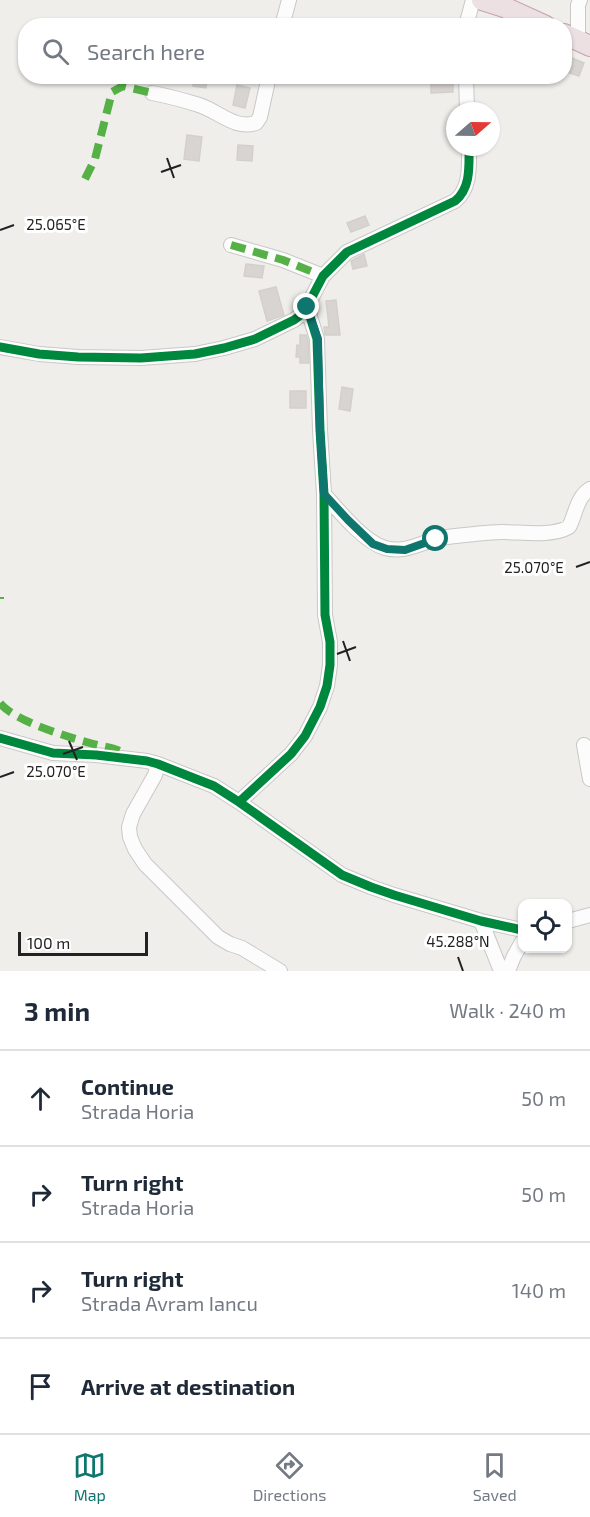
<!DOCTYPE html>
<meta charset="utf-8">
<style>
:root{--surface:#fff;--page:#f6f6f7;--text:#1f2937;--muted:#747a83;--line:#e0e1e3;--accent:#0f766e}
body{margin:0;font-family:"Exo 2",sans-serif;background:var(--page);color:var(--text)}
.controls{position:absolute;right:18px;bottom:18px;display:grid;overflow:hidden;border-radius:12px;box-shadow:0 2px 4px #0004}
.controls button{width:54px;height:54px;display:grid;place-items:center;padding:0;border:0;border-bottom:2px solid var(--line);background:var(--surface);color:var(--text);font:30px sans-serif}
.compass{position:absolute;left:446px;top:102px;width:54px;height:54px;border-radius:50%;background:var(--surface);box-shadow:0 2px 4px #0004;rotate:70deg}
.scale{position:absolute;left:18px;bottom:15px;width:130px;box-sizing:border-box;padding-left:6px;border:3px solid #222;border-top:0;font-size:16px;line-height:21px;white-space:nowrap;color:#222;-webkit-text-stroke:4px #fff;paint-order:stroke}
.stop{position:absolute;width:18px;height:18px;margin:-14px;border:4px solid #0f766e;border-radius:50%;background:#fff}
.stop.end{background:#0f766e;border-color:#fff;box-shadow:0 2px 6px #0008}
.list{margin:0;padding:0;list-style:none}
h2{display:flex;justify-content:space-between;align-items:center;height:78px;margin:0;padding:0 24px;font-size:26px}
h2 small{font-size:20px;font-weight:400;color:var(--muted)}
.list li{display:grid;grid-template-columns:39px 1fr auto;gap:18px;align-items:center;box-sizing:border-box;height:96px;padding:0 24px;border-top:2px solid var(--line)}
.list b{display:block;font-size:22px;white-space:nowrap}
.list p{margin:0;font-size:20px;white-space:nowrap;color:var(--muted)}
.list em{font-size:20px;font-style:normal;color:var(--muted)}
.icon{flex:none;width:33px;height:33px;fill:none;stroke:currentColor;stroke-width:2;stroke-linecap:round;stroke-linejoin:round}
.map{position:relative;flex:none;width:590px;height:971px;overflow:hidden}
.search{position:absolute;background:var(--surface);box-shadow:0 2px 4px #0004;left:18px;right:18px;top:18px;height:66px;display:flex;align-items:center;gap:15px;box-sizing:border-box;padding:0 21px;border-radius:24px;color:var(--muted);font-size:22px}
.sheet{height:462px;background:var(--surface)}
nav{display:flex;justify-content:space-around;align-items:center;box-sizing:border-box;height:84px;border-top:2px solid var(--line);background:var(--surface);font-size:16px;color:var(--muted)}
nav a{display:grid;justify-items:center;gap:3px}
nav .on{color:var(--accent)}
.map>svg:first-child{display:block}
.building{fill:#d7d4d2;stroke:#d3d0cc;stroke-width:1.5}
.lines{fill:none;stroke-linecap:round;stroke-linejoin:round}
.minor-casing{stroke:#c9c8c7;stroke-width:16}
.highway-casing{stroke:#c5a2ac;stroke-width:22}
.minor{stroke:#fdfcfc;stroke-width:14}
.highway{stroke:#ece0e2;stroke-width:20}
.quiet{stroke:#55b145;stroke-width:8;stroke-dasharray:15 8;stroke-linecap:butt}
.cycleway-casing{stroke:#fff;stroke-width:13}
.cycleway{stroke:#00873e;stroke-width:9}
.route{stroke:#0f766e;stroke-width:8}
.ticks{fill:none;stroke:#222;stroke-width:2}
.ticks-label{font-size:15px;text-anchor:middle;fill:#222;stroke:#fff;stroke-width:6;stroke-linejoin:round;paint-order:stroke}
</style>
<div class="map">
<svg width="590" height="971" viewBox="0 0 590 971">
<rect width="100%" height="100%" fill="#f0eeeb"/>
<path class="building" d="M572 58 584 63 579 76 567 72Z
M194 76H207L206 88 193 86Z
M431 76H453V92L431 93Z
M237 85 250 88 245 108 233 105Z
M187 135 202 137 199 161 184 159Z
M238 145 253 146 252 161 237 160Z
M365 216 369 225 351 232 347 223Z
M364 254 367 266 353 269 351 261Z
M246 264 264 266 262 278 244 276Z
M276 287 284 315 267 321 259 291Z
M336 300 340 335H325L324 327H329L326 301Z
M300 335H306L308 341 309 363H300V357H296L297 345 300 346Z
M342 387 353 389 350 411 339 409Z
M290 391H306V408H290Z"/>
<g class="lines">
<defs>
<path id="minor" d="M282 26 289 0
M466 26 473 0
M578 41V5L580 0
M466 76 467 111
M152 93C168 96 183 100 199 105 218 111 235 130 256 123L260 117 269 76
M231 245 283 260 323 276
M0 347 39 354 78 357 141 358 195 354 224 348 255 339 294 320 302 314 312 297 323 276 347 252 455 201C471 188 469 166 469 147
M324 494C339 511 364 542 385 548 403 553 416 545 433 540 443 537 455 536 465 535 477 534 490 532 502 532 522 532 551 537 569 527 576 514 576 498 590 489
M0 738 53 753 96 755 147 761 158 764 214 786 239 802 342 875 371 887 394 895 481 921 522 930
M584 745 590 779
M158 764 155 775 133 814 129 827 130 837 135 849 145 864 218 937 230 944 242 948 280 971
M239 802 291 754 305 736 320 707 327 686 330 665V642L325 615 324 494 320 430 317 339 307 307
M481 921 501 971
M568 921 590 915
M508 971 514 956 522 942"/>
<path id="highway" d="M482 0 504 7 546 26
M564 34 590 46"/>
</defs>
<use href="#minor" class="minor-casing"/>
<use href="#highway" class="highway-casing"/>
<use href="#minor" class="minor"/>
<use href="#highway" class="highway"/>
<path class="quiet" d="M85 179 95 159 112 92 123 86 152 93
M231 245 283 260 323 276
M0 597V599
M0 703C14 721 68 737 90 743 103 747 115 747 126 754"/>
<defs>
<path id="cycleway" d="M0 347 39 354 78 357 141 358 195 354 224 348 255 339 294 320 302 314 312 297 323 276 347 252 455 201C471 188 469 166 469 147
M0 738 53 753 96 755 147 761 158 764 214 786 239 802 342 875 371 887 394 895 481 921 522 930
M239 802 291 754 305 736 320 707 327 686 330 665V642L325 615 324 494 320 430 317 339 307 307"/>
</defs>
<use href="#cycleway" class="cycleway-casing"/>
<use href="#cycleway" class="cycleway"/>
</g>
<g class="lines">
<path class="route" d="M307 307 318 339 320 430 324 494 348 520 373 544 387 549 405 550 436 539"/>
</g>
<path class="ticks" d="M167 158 174 178M161 172 181 165M0 230 14 225M576 567 590 562M343 641 350 661M337 654 356 647M69 741 77 760M63 754 83 747M0 777 14 772M458 957 463 971"/>
<g class="ticks-label">
<text x="56" y="230">25.065°E</text>
<text x="534" y="573">25.070°E</text>
<text x="56" y="777">25.070°E</text>
<text x="458" y="947">45.288°N</text>
</g>
</svg>
<div class="controls">
<button><svg class="icon" aria-label="locate" viewBox="0 0 24 24"><circle cx="12" cy="12" r="6"/><path d="M12 2v4M12 18v4M2 12h4M18 12h4"/></svg></button>
</div>
<svg class="compass" viewBox="-18 -18 36 36"><path d="M0-13l5 13h-10z" fill="#e53935"/><path d="M0 13l5-13h-10z" fill="#747a83"/></svg>
<div class="scale">100 m</div>
<div class="stop" style="left:436px;top:539px"></div>
<div class="stop end" style="left:307px;top:307px"></div>
<div class="search"><svg class="icon" aria-label="search" viewBox="0 0 24 24"><circle cx="10" cy="10" r="6"/><path d="M15 15l6 6"/></svg>Search here</div>
</div>
<section class="sheet">
<h2>3 min<small>Walk · 240 m</small></h2>
<ul class="list">
<li><svg class="icon" aria-label="ahead" viewBox="0 0 24 24"><path d="M12 20V5M6 11l6-6 6 6"/></svg><div><b>Continue</b><p>Strada Horia</p></div><em>50 m</em></li>
<li><svg class="icon" aria-label="right" viewBox="0 0 24 24"><path d="M7 20v-9h11M14 6l5 5-5 5"/></svg><div><b>Turn right</b><p>Strada Horia</p></div><em>50 m</em></li>
<li><svg class="icon" aria-label="right" viewBox="0 0 24 24"><path d="M7 20v-9h11M14 6l5 5-5 5"/></svg><div><b>Turn right</b><p>Strada Avram Iancu</p></div><em>140 m</em></li>
<li><svg class="icon" aria-label="arrive" viewBox="0 0 24 24"><path d="M6 21V4h12l-3 4 3 4H6"/></svg><div><b>Arrive at destination</b></div></li>
</ul>
</section>
<nav>
<a class="on"><svg class="icon" aria-label="map" viewBox="0 0 24 24"><path d="M3 6l6-2 6 2 6-2v14l-6 2-6-2-6 2zM9 4v14M15 6v14"/></svg>Map</a>
<a><svg class="icon" aria-label="directions" viewBox="0 0 24 24"><path d="M12 3l9 9-9 9-9-9zM9 14v-3h6M13 9l2 2-2 2"/></svg>Directions</a>
<a><svg class="icon" aria-label="saved" viewBox="0 0 24 24"><path d="M7 4h10v16l-5-4-5 4z"/></svg>Saved</a>
</nav>
